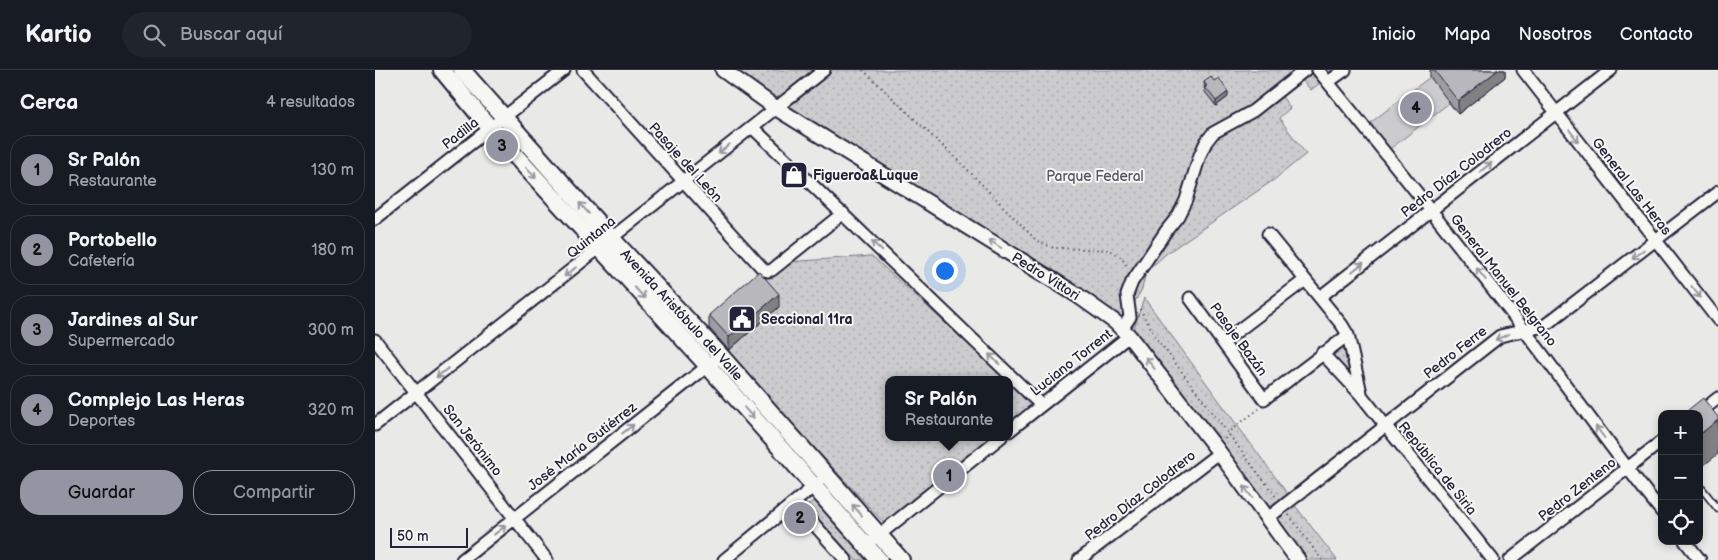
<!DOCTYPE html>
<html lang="es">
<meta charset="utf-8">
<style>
:root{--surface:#171b24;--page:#20242c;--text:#f1f3f6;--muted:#9ea1a6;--line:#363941;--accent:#9495a2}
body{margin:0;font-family:"Balsamiq Sans",sans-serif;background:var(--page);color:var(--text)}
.controls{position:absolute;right:15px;bottom:15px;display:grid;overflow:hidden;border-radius:10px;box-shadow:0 2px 8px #0003}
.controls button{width:45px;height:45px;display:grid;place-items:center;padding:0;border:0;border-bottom:1px solid var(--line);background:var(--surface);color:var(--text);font:25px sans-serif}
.scale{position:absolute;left:15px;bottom:12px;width:78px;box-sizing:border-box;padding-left:5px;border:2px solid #22223b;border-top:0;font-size:14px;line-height:18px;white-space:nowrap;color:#22223b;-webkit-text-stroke:4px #f6f6f2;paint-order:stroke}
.you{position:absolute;left:569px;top:200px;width:18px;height:18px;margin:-12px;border:4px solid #fff;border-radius:50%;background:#1a73e8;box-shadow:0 0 0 8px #1a73e833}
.badge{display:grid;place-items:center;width:32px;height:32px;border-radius:50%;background:var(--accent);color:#111;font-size:16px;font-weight:700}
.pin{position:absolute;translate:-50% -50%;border:2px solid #fff;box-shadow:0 1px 5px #0006}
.popup{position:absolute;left:510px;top:306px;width:128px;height:65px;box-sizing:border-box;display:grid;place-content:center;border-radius:10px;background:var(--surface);filter:drop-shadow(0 1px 4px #0005);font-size:16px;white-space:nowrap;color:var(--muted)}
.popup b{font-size:19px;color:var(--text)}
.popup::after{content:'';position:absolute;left:50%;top:100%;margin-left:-10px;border:10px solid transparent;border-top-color:var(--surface)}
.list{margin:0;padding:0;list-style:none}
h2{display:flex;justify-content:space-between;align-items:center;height:65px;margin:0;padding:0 20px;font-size:21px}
h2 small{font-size:16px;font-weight:400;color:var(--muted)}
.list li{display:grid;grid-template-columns:32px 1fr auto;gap:15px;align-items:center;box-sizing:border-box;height:70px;margin:0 10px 10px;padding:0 10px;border:1px solid var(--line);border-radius:20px}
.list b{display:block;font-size:19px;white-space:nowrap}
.list p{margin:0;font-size:16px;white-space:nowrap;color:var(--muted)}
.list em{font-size:16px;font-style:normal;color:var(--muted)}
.actions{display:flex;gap:10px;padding:15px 20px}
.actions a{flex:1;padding:11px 0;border:1px solid var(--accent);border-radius:20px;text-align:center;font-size:18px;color:var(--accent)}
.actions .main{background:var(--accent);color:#111}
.icon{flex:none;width:28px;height:28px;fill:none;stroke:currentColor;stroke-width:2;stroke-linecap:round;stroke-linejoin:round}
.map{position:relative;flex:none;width:1343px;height:490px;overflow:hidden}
header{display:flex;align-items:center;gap:30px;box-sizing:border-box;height:70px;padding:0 25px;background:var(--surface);border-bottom:1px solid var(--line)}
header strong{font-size:24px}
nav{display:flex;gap:28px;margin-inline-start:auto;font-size:18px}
.search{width:350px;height:45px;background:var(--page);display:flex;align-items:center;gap:12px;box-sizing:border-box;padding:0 18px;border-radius:28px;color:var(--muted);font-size:19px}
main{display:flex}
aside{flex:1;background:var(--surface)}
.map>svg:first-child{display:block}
.green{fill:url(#green-dots);stroke:#777784}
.pitch{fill:#ccccce;stroke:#777784}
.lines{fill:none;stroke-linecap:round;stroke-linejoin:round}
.service-casing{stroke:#22223b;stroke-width:9}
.minor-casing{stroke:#22223b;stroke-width:15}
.tertiary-casing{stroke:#22223b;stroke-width:18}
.secondary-casing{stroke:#22223b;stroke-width:20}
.path{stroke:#22223b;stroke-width:2;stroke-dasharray:1 4;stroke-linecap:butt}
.service{stroke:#f6f6f2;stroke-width:5.5}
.minor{stroke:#f6f6f2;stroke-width:11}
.tertiary{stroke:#f6f6f2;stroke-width:14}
.secondary{stroke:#f6f6f2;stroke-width:16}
.wall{fill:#9e9ea2;stroke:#22223b}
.shaded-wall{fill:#818184;stroke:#22223b}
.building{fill:#b8b8bc;stroke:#22223b}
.oneway{stroke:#9797a0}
.labels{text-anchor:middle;stroke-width:4;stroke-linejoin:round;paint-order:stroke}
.street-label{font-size:14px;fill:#22223b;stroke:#f6f6f2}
.poi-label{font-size:14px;font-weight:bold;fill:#22223b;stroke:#f6f6f2;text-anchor:start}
.park-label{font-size:14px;fill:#555567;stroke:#f6f6f2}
</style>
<header>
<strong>Kartio</strong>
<div class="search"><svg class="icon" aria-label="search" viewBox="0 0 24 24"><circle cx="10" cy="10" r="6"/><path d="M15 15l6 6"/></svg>Buscar aquí</div>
<nav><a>Inicio</a><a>Mapa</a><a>Nosotros</a><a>Contacto</a></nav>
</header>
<main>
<aside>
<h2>Cerca<small>4 resultados</small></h2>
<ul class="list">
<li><span class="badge">1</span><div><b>Sr Palón</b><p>Restaurante</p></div><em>130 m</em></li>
<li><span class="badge">2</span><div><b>Portobello</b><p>Cafetería</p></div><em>180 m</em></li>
<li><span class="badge">3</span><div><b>Jardines al Sur</b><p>Supermercado</p></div><em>300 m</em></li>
<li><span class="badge">4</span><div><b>Complejo Las Heras</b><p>Deportes</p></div><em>320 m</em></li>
</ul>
<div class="actions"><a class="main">Guardar</a><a>Compartir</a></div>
</aside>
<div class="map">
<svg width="1343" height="490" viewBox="0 0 1343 490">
<defs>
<pattern id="green-dots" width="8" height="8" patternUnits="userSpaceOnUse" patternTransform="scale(1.25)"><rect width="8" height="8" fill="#ccccce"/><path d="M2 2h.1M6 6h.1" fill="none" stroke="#afafb2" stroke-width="1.8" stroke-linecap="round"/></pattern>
</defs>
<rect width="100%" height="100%" fill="#e9e9e7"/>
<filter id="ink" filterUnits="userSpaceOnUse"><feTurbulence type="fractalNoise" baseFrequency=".02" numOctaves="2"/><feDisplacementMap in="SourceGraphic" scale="10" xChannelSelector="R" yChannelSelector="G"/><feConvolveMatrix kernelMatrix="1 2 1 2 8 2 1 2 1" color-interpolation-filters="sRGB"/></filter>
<g filter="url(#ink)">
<path class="green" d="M357 0H960L964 5 945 13 936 20 927 10 906 25 915 38 904 48 931 84 900 109 792 183 771 202 767 219 747 254 391 25Z
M497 186 632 310H514V367H617L510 454 351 283 403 237 384 214 412 192Z
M769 228 914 426 892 443 757 264Z
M972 266 982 319 949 283Z
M634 312 658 334 634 354Z
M440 429 496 490H481L432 436Z
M918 433 962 490H927L897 450Z"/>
<path class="pitch" d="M1064 0 1130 7 1083 44 1074 33 1015 79 995 53Z"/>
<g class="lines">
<defs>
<path id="service" d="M1324 415 1343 439"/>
<path id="minor" d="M208 0 389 200 393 201 397 200 468 143
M943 0C1013 86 1083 173 1150 261 1196 321 1239 383 1287 442
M1148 0 1343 250
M953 12 970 0
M377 57 666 335
M0 149 189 0
M893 164 967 255 973 265 986 323
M945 227 1236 0
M815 228 889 329 973 265
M747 259 755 247 752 225 757 212 791 161 803 146 811 130 825 85 831 72 838 63 878 41 930 0
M0 270 172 490
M848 272 930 210
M947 283 986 325 1118 490
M1323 344 1343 328
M0 355 449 0
M634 361 754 266
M420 433 471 490
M893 448 1125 266 1169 256 1343 122
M499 469 626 367
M1310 471 1325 490
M87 490 339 291
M349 490 443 413
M704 490 844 383
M1135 490 1287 371"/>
<path id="tertiary" d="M348 0 401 38 702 225 740 252 754 266 841 378 923 490"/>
<g id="secondary">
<path d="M67 0 115 58 333 296 504 490"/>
<path id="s1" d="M87 0 237 169 345 285 526 490"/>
</g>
</defs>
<use href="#service" class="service-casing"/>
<use href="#minor" class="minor-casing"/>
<use href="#tertiary" class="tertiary-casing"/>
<use href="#secondary" class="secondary-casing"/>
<path class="path" d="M488 0 590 97 662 171 679 178 735 180C744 185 749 189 753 199
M765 239 782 269 901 427
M850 369 856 360 884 339
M914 445 947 490"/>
<use href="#service" class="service"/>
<use href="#minor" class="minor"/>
<use href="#tertiary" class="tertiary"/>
<use href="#secondary" class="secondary"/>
</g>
<path class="wall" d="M1055 0H1130V7L1083 44 1055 7Z
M829 12 853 27 841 36 830 22Z
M404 237 354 280 334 258V245Z"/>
<path class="shaded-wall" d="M1123 0H1130V7L1083 44V31Z
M853 22V27L841 36V31Z
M404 224V237L354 280V267Z
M1343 350V384L1324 399V365Z"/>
<path class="building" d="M1059 0H1123L1083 31Z
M836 7 839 11 844 8 853 22 841 31 830 17 832 16 829 12Z
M384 201 404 224 354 267 334 245Z
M1328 328 1343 347V350L1324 365V344H1308Z"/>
<defs><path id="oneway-shaft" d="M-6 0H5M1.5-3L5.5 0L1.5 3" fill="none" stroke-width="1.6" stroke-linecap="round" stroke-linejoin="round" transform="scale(1.25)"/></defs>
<g class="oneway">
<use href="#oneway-shaft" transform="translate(1199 66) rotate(52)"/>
<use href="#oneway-shaft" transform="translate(349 79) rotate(141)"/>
<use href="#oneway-shaft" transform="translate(1111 97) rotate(-38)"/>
<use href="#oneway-shaft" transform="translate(156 103) rotate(48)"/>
<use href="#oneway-shaft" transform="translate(209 138) rotate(-132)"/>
<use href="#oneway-shaft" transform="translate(620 174) rotate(-148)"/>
<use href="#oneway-shaft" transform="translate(502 176) rotate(-136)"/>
<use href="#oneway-shaft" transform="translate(1263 184) rotate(143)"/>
<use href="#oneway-shaft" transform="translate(983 197) rotate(-38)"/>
<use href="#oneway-shaft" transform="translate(195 202) rotate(142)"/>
<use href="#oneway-shaft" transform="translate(1106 204) rotate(-128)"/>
<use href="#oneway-shaft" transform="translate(1321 222) rotate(52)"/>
<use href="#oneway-shaft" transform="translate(265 223) rotate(47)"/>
<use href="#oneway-shaft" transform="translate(1127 267) rotate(157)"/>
<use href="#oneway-shaft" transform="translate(619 289) rotate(-136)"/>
<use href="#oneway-shaft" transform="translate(775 293) rotate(-128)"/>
<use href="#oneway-shaft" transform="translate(67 303) rotate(142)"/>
<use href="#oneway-shaft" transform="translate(374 343) rotate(49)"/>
<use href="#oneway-shaft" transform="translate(253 359) rotate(-38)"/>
<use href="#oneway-shaft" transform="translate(1225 362) rotate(-127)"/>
<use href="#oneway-shaft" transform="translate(873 422) rotate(-127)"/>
<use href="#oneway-shaft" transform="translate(482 440) rotate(-131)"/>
<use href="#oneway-shaft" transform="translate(125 460) rotate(-38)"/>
</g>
</g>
<defs>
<symbol id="shop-square" viewBox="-11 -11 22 22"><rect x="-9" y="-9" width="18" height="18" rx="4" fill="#22223b" stroke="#f6f6f2"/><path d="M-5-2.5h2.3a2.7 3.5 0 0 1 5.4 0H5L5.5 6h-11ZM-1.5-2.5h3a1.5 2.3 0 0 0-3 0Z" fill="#fff"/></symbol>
<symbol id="civic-square" viewBox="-11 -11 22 22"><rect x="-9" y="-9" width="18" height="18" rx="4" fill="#22223b" stroke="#f6f6f2"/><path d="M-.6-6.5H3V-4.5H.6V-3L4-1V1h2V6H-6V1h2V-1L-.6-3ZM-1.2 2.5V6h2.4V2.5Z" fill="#fff"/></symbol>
</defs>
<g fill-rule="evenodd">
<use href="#shop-square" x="403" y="89" width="32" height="32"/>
<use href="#civic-square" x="351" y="233" width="32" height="32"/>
</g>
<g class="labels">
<g class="street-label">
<text transform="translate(85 63) rotate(-38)" y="5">Padilla</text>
<text transform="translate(311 92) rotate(48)" y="5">Pasaje del León</text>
<text transform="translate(1081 102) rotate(-38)" y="5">Pedro Díaz Colodrero</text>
<text transform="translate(1257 116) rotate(52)" y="5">General Las Heras</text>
<text transform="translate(216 167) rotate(-39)" y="5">Quintana</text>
<text transform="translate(671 206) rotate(32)" y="5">Pedro Vittori</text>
<text transform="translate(1129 210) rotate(52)" y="5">General Manuel Belgrano</text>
<text dy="5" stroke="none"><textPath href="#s1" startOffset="329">Avenida Aristóbulo del Valle</textPath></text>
<text transform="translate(864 269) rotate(54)" y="5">Pasaje Bazán</text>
<text transform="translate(1080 282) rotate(-38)" y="5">Pedro Ferre</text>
<text transform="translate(696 292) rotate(-38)" y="5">Luciano Torrent</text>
<text transform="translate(98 370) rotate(52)" y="5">San Jerónimo</text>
<text transform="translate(207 376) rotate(-38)" y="5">José María Gutiérrez</text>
<text transform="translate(1063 398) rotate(51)" y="5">República de Siria</text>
<text transform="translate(1202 419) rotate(-38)" y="5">Pedro Zenteno</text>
<text transform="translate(765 425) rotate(-38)" y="5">Pedro Díaz Colodrero</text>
</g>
<g class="poi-label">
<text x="438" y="110">Figueroa&amp;Luque</text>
<text x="386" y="254">Seccional 11ra</text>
</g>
<g class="park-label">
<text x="720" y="111">Parque Federal</text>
</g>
</g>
</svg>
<div class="controls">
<button>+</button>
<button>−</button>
<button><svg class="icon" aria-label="locate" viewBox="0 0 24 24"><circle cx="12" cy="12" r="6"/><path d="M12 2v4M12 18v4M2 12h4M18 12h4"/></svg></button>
</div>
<div class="scale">50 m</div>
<div class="you"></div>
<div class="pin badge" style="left:574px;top:406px">1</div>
<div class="popup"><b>Sr Palón</b>Restaurante</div>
<div class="pin badge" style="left:425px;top:448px">2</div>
<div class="pin badge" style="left:127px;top:76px">3</div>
<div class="pin badge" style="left:1041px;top:38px">4</div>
</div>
</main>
